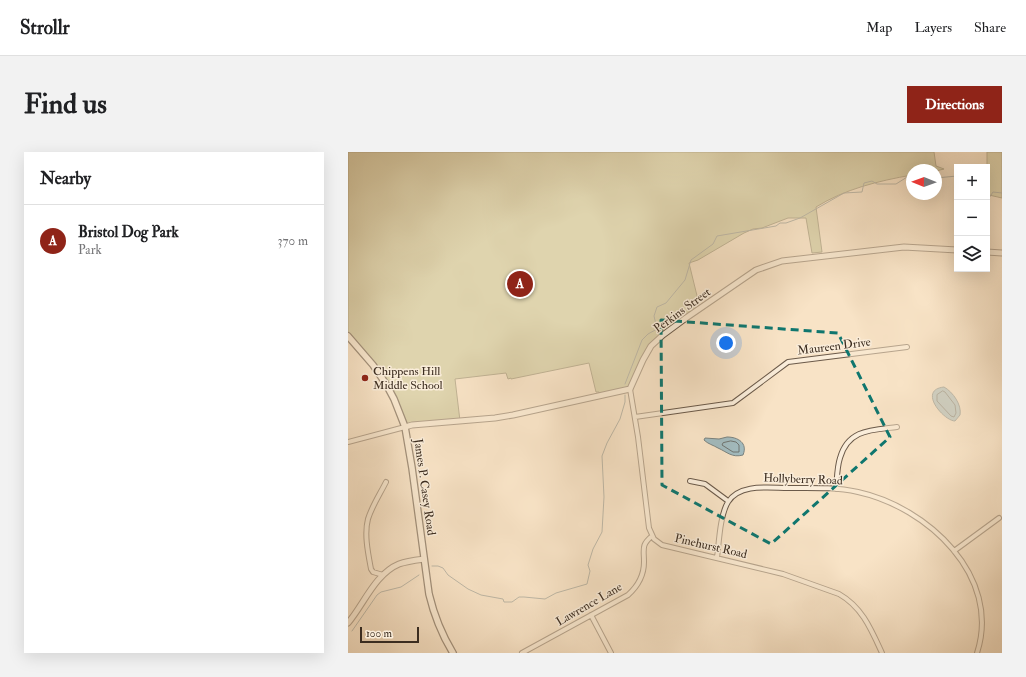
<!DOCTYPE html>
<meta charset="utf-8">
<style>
:root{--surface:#fff;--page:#f2f2f2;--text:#202124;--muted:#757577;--line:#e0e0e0;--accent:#8f2418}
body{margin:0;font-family:"IM FELL Double Pica",serif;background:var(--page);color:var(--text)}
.controls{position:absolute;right:12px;top:12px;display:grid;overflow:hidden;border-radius:0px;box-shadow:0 4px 16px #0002}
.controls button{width:36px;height:36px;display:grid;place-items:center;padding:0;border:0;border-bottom:1px solid var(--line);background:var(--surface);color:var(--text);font:20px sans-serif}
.compass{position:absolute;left:558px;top:12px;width:36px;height:36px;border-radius:50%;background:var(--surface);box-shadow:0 4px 16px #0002;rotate:271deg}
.scale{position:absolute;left:12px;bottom:10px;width:59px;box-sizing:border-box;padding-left:4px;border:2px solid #3c2d20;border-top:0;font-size:11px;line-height:14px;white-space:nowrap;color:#3c2d20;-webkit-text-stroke:3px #faedda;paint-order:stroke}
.you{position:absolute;left:378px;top:191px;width:14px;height:14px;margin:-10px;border:3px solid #fff;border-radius:50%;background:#1a73e8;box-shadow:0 0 0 6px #1a73e833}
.badge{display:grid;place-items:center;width:26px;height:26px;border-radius:50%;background:var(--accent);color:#fff;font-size:13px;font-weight:700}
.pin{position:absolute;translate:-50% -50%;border:2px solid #fff;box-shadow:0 1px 4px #0006}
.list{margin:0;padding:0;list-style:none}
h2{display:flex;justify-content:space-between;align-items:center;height:52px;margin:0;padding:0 16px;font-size:17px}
h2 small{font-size:13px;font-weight:400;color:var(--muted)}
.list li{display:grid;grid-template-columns:26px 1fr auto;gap:12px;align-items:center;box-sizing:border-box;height:72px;padding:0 16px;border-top:1px solid var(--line)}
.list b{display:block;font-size:15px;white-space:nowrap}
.list p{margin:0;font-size:13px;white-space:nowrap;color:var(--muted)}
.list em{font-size:13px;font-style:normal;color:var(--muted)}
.icon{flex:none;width:22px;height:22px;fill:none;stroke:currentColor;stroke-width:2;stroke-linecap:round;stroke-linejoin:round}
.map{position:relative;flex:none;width:654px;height:501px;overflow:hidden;border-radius:0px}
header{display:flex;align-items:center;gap:24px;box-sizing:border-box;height:56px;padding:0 20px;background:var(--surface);border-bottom:1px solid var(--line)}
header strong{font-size:19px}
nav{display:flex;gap:22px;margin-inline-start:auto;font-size:14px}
.intro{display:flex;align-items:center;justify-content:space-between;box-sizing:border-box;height:96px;padding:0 24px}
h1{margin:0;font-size:28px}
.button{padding:10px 18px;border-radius:0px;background:var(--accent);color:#fff;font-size:14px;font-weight:700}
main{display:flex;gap:24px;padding:0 24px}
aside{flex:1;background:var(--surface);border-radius:0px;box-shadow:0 4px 16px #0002}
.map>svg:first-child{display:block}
.green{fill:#c2c291;stroke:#7f7858}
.water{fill:#a2bbbf;stroke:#79827f}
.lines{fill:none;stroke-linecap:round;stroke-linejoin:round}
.shore{stroke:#6f7470;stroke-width:1}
.stream{stroke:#79827f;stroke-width:1}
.minor-casing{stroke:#6b5a4a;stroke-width:6}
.tertiary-casing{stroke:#6b5a4a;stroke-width:7}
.secondary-casing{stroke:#3c2d20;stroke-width:8}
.minor{stroke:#faedda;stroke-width:4}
.tertiary{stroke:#faedda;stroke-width:5}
.secondary{stroke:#faedda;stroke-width:5.5}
.marked{fill:none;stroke:#0f766e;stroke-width:3;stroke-dasharray:8 5;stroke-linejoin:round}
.poi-dot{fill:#8f2418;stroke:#faedda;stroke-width:1.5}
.labels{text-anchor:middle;stroke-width:3;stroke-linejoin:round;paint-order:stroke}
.street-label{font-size:12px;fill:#3c2d20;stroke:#faedda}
.poi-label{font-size:12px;fill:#3c2d20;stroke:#faedda;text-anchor:start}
</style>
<header>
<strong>Strollr</strong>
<nav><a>Map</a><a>Layers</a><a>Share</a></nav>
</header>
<div class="intro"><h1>Find us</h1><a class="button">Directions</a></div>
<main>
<aside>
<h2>Nearby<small></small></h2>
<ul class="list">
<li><span class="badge">A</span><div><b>Bristol Dog Park</b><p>Park</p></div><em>370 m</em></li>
</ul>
</aside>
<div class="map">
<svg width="654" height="501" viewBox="0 0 654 501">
<rect width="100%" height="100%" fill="#f8e3c6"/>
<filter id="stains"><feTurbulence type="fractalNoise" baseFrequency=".005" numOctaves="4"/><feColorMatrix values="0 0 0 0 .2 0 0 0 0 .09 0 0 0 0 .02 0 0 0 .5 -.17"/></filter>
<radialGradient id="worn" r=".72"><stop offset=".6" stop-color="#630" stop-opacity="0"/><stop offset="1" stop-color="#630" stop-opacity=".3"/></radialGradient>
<path class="green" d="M0 0H586L588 14 596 17 588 19V18H564V23C530 29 497 37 468 55L474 100 464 101 458 66H440L414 76 405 77 396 81 350 108 341 111 352 156 303 194 282 237 252 243 251 240H248L241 211 163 227V226L160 227 158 221 107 227 112 269 57 275 43 240 0 184Z
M639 0H654V46L641 43 639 42Z"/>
<path class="water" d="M596 235C605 240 614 253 612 263L607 269C596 269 569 238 596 235Z
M379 285C390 285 400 291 395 303 384 306 379 300 370 296 365 293 360 292 356 288L357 286 371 287Z"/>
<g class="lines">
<path class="shore" d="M595 239 597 240 607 253 608 261 606 265 603 264 589 249V243Z
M383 289 388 290 391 293V300H385L374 293 375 291Z"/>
<path class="stream" d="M588 26 609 24
M639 49 645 40 654 41
M277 232 294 188 300 182 309 177 306 164 309 155 318 151 337 128 343 108 365 92 369 84 428 74 432 71H438L452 66 496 41 514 40 516 31 524 29 529 32H548L564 22
M84 414H90L95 416 100 423 120 437 133 443 155 447 156 450H164L171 445H176L197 447 208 441 239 432 242 419 240 413 245 397 254 380 256 345 254 304 259 291 272 267 277 250V243
M4 479 29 443 33 440 53 435 71 423"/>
<defs>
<path id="minor" d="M282 237 290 285 301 376 306 387 314 393 435 422 491 442C514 455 523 477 534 501
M287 265 385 251 440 210 559 195
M0 290 57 275
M342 329 357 332 380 349
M488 337C489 327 489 315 492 306 500 277 524 278 549 275
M606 399 651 366
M369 406C371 390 372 363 380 350 392 331 422 336 440 336 463 336 487 335 510 340 579 355 654 424 629 501
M35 423 25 420 23 417C20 401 16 382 20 367 24 354 32 342 38 330
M243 463 263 501
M174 501 280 443C290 434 296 423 296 410 296 397 293 393 304 384"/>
<path id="tertiary" d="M639 100 654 101
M57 275 64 273 147 266 165 263 282 237 295 208 303 194 315 183 338 166 408 118 434 109 556 95 609 98
M0 471C16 452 27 422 51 412 59 409 68 408 76 407"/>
<path id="secondary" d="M0 184 25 213 38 232 46 247 57 275 64 316 81 442C86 463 94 483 105 501"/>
</defs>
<use href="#minor" class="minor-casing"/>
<use href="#tertiary" class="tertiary-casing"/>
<use href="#secondary" class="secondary-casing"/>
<use href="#minor" class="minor"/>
<use href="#tertiary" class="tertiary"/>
<use href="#secondary" class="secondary"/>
</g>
<path d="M0 0H654V501H0ZM313 168 490 181 542 285 423 392 314 333Z" fill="#f8e3c6" fill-opacity=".55" fill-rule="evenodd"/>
<path class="marked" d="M313 168 490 181 542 285 423 392 314 333Z"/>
<circle class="poi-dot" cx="17" cy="226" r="4"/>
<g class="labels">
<g class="street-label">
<text transform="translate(334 158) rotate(-36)" y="4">Perkins Street</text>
<text transform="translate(486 194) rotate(-7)" y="4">Maureen Drive</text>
<text transform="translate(455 327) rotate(2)" y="4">Hollyberry Road</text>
<text transform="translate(77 335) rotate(82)" y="4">James P. Casey Road</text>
<text transform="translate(363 394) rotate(13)" y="4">Pinehurst Road</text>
<text transform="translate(241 452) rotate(-30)" y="4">Lawrence Lane</text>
</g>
<g class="poi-label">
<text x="25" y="223">Chippens Hill<tspan x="25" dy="14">Middle School</tspan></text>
</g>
</g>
<rect width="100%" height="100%" filter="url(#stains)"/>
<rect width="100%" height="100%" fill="url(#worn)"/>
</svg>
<div class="controls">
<button>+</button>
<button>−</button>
<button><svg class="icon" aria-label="layers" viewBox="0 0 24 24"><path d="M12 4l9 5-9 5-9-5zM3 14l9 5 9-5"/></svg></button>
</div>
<svg class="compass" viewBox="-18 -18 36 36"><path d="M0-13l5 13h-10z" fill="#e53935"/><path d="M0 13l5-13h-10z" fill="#757577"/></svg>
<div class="scale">100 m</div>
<div class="you"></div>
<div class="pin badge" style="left:172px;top:132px">A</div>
</div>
</main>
